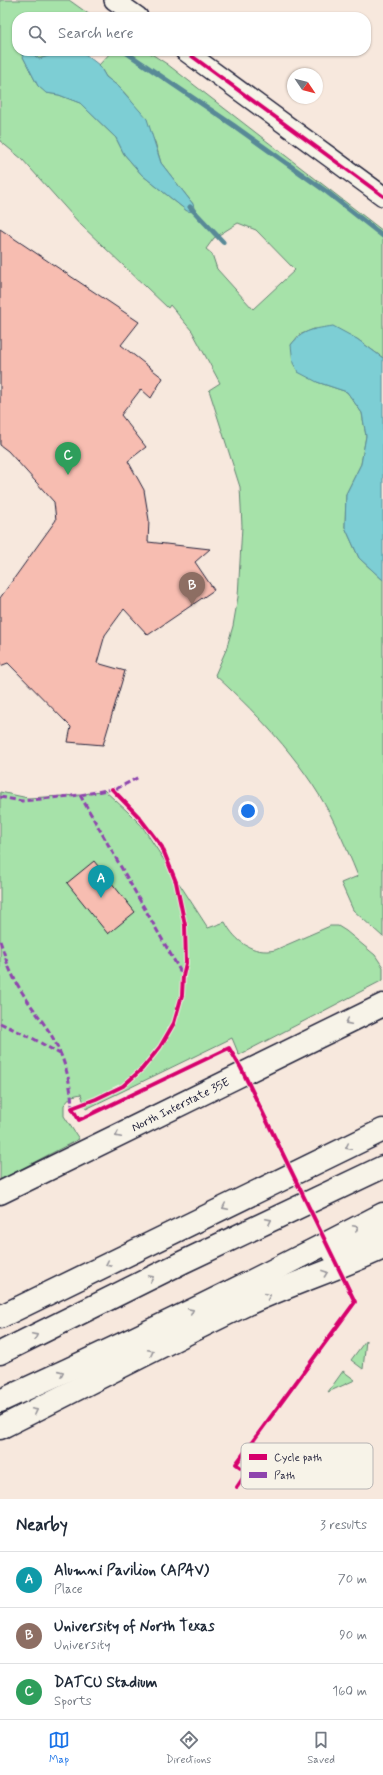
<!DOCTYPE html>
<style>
:root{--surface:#fff;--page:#f2f2f3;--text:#1f2937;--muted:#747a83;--line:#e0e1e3;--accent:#1a73e8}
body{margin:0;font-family:Mynerve,sans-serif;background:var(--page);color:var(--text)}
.compass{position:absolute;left:287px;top:68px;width:36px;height:36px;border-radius:50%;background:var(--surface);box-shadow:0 1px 3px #0004;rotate:125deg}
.you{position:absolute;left:248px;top:811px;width:14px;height:14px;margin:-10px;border:3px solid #fff;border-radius:50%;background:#1a73e8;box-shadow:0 0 0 6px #1a73e833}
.badge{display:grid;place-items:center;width:26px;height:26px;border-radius:50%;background:var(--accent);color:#fff;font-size:13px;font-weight:700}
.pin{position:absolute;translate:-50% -33px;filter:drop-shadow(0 1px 2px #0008)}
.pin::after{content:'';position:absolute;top:21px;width:14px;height:12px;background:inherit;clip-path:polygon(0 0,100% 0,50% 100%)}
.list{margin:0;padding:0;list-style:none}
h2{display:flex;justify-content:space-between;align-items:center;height:52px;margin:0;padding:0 16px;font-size:17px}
h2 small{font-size:13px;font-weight:400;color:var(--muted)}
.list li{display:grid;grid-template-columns:26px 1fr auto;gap:12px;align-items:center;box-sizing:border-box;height:56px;padding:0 16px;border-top:1px solid var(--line)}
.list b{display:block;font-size:15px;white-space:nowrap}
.list p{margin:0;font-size:13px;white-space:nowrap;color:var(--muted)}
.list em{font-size:13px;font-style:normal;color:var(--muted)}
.icon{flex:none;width:22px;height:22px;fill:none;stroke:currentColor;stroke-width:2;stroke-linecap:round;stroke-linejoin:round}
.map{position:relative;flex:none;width:383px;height:1499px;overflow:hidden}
.search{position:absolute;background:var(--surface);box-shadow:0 1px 3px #0004;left:12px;right:12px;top:12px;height:44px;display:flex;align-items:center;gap:10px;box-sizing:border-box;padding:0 14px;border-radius:16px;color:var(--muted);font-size:15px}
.sheet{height:220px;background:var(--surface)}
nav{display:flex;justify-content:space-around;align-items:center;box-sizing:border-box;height:56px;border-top:1px solid var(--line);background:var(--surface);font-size:11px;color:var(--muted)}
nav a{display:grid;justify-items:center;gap:2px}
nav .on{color:var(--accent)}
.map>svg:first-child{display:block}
.green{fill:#a6e2a9;stroke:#648272;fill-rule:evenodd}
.water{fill:#7dced4;stroke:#598997}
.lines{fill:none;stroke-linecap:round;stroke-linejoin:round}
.stream{stroke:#598997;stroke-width:5}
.building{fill:#f7bdb1;stroke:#22223b}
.tertiary-casing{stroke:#22223b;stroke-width:22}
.secondary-casing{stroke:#22223b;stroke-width:25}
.motorway-casing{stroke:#22223b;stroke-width:25}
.tertiary{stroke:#f7f3e8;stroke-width:19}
.secondary{stroke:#f7f3e8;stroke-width:22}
.motorway{stroke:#f7f3e8;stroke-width:22}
.quiet{stroke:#8e44ad;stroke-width:3;stroke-dasharray:6 3;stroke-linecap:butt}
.cycleway-casing{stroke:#f7f3e8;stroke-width:6}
.cycleway{stroke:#d6006c;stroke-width:4}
.oneway{stroke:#97959a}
.labels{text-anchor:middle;stroke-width:4;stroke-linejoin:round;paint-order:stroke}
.street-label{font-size:12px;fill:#22223b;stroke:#f7f3e8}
.key{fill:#f7f3e8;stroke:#b7b4b4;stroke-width:1}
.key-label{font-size:11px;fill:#22223b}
</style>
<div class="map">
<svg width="383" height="1499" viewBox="0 0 383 1499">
<rect width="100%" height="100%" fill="#f7e8dd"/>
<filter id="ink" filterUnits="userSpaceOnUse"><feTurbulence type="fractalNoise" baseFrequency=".025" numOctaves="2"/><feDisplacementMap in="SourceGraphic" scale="8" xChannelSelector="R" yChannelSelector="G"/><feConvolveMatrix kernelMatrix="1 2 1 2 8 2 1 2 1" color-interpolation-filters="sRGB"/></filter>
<g filter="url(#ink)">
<path class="green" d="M0 0H69L90 15 89 17H17V40L15 39 17 44V51H20L38 86 47 93 59 95 80 103 116 138 124 154 142 175 187 211 193 204 161 163 155 142 130 99 119 87 106 77 99 65 112 51H147L167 64 383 231V358L357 339 314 329 299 335 291 345 317 382 347 392 362 413 366 436 361 464 346 494 345 527 359 558 383 580V937L353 910 341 883 358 876C351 859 344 842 336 826 308 767 262 718 215 675L226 650 233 626 238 597 242 526 240 487 209 390 220 383 192 331 170 305 168 308 81 225 22 159 0 141ZM238 223 256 230 295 270 253 309 217 269 212 254 206 249 214 238Z
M29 51H64L39 59Z
M104 790 127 811 142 826 208 928 225 922C235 941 253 955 275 950L330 926H338L346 931 375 955 383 967V980L239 1055 232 1038 86 1109 81 1094 72 1096 64 1105V1116L79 1139 0 1180V792L28 798 80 795Z
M366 1340 363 1369 351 1360Z
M343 1371 355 1380 328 1392Z"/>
<path class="water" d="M20 51H29L39 59 64 51H81L99 65 106 77 119 87 147 119 161 163 193 204 195 212 187 211 142 175 124 154 116 138 80 103 59 95 46 93 38 86Z
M333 326 357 339 383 358V580L359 558 345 527 346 494 361 464 366 436 362 413 347 392 317 382 298 372 293 363 291 345C303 329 315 329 333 326Z"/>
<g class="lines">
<path class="stream" d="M113 17 119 8
M124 51 233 125 327 192 383 236
M190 207 223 242"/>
</g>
<path class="building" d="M0 229 139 322 121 345 163 378 151 398 141 389 121 415 146 447 128 461 144 490 149 520 148 542 210 549 195 562 214 590 148 635 124 609 105 635 97 663 125 671 103 745 68 742 71 727 8 663 0 666V598L56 520 54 502 8 451 0 445Z
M94 861 135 912 108 934 67 883Z"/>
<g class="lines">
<defs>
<path id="tertiary" d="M114 0 138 17
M185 51 383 196"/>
<g id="secondary">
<path id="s1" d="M0 1193 383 1005"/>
<path d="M0 1428C80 1388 160 1346 241 1307 287 1285 336 1270 383 1248"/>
</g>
<path id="motorway" d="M333 1252 383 1236
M0 1317 383 1130
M0 1353 183 1262 383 1167
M0 1401C129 1342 257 1280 383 1214"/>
</defs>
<use href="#tertiary" class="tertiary-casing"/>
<use href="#secondary" class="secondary-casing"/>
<use href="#motorway" class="motorway-casing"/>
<use href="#tertiary" class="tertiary"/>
<use href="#secondary" class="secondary"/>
<use href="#motorway" class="motorway"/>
<path class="quiet" d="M80 795 183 976
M0 797 22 801 80 795 118 788 139 777
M0 941C4 952 7 965 13 976 21 993 33 1008 44 1024 62 1049 71 1078 72 1108
M0 1023 34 1039 60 1054"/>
<defs>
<path id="cycleway" d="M185 51 383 196
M112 789 139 817 162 847 176 882 185 925 186 963 183 976 182 995 174 1023 160 1047 142 1069 123 1086 96 1099 72 1108 79 1120 229 1048 241 1068 355 1302 236 1464 247 1472 237 1487"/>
</defs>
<use href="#cycleway" class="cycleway-casing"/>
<use href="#cycleway" class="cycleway"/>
</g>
<defs><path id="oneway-chevron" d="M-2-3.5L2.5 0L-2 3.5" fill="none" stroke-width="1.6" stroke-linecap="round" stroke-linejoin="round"/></defs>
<g class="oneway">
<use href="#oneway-chevron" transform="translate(348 1022) rotate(154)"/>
<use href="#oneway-chevron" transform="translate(118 1135) rotate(154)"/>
<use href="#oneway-chevron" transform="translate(348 1147) rotate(154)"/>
<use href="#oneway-chevron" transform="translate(225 1207) rotate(154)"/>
<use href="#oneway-chevron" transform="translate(269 1221) rotate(-26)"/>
<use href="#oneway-chevron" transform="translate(356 1228) rotate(-27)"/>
<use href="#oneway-chevron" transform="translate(108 1264) rotate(154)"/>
<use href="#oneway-chevron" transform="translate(325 1273) rotate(-20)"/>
<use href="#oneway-chevron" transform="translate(151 1278) rotate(-26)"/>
<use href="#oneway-chevron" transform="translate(268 1296) rotate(-23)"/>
<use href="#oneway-chevron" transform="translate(191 1311) rotate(-26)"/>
<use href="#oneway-chevron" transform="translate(35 1336) rotate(-26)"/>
<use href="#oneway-chevron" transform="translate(151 1352) rotate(-27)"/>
<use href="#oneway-chevron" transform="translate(61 1373) rotate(-24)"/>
<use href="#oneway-chevron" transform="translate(35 1411) rotate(-27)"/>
</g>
</g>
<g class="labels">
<g class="street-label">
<text dy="4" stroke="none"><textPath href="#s1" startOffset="201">North Interstate 35E</textPath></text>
</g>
</g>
<rect x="241" y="1443" width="132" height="46" rx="6" class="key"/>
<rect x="249" y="1454" width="18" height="6" fill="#d6006c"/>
<rect x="249" y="1472" width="18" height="6" fill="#8e44ad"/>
<g class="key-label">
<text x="274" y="1461">Cycle path</text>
<text x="274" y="1479">Path</text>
</g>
</svg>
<svg class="compass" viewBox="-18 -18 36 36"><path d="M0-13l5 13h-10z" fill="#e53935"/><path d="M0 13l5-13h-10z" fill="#747a83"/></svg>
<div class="you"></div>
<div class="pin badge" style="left:101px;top:898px;background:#0f9aa8">A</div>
<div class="pin badge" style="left:192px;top:605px;background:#8d6e63">B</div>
<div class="pin badge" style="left:68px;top:475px;background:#2e9e5b">C</div>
<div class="search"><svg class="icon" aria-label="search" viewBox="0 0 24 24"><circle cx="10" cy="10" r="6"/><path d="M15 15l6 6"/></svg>Search here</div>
</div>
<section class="sheet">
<h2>Nearby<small>3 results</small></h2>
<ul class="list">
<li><span class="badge" style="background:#0f9aa8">A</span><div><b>Alumni Pavilion (APAV)</b><p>Place</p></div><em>70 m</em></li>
<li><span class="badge" style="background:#8d6e63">B</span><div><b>University of North Texas</b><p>University</p></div><em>90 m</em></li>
<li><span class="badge" style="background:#2e9e5b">C</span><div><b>DATCU Stadium</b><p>Sports</p></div><em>160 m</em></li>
</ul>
</section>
<nav>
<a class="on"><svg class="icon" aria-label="map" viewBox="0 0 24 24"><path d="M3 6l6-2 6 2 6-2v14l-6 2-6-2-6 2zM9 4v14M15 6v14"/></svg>Map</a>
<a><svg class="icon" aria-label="directions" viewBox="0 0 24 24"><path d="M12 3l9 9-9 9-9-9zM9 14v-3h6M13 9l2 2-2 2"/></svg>Directions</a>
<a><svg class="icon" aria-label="saved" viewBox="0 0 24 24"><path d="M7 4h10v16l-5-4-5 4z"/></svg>Saved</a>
</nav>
